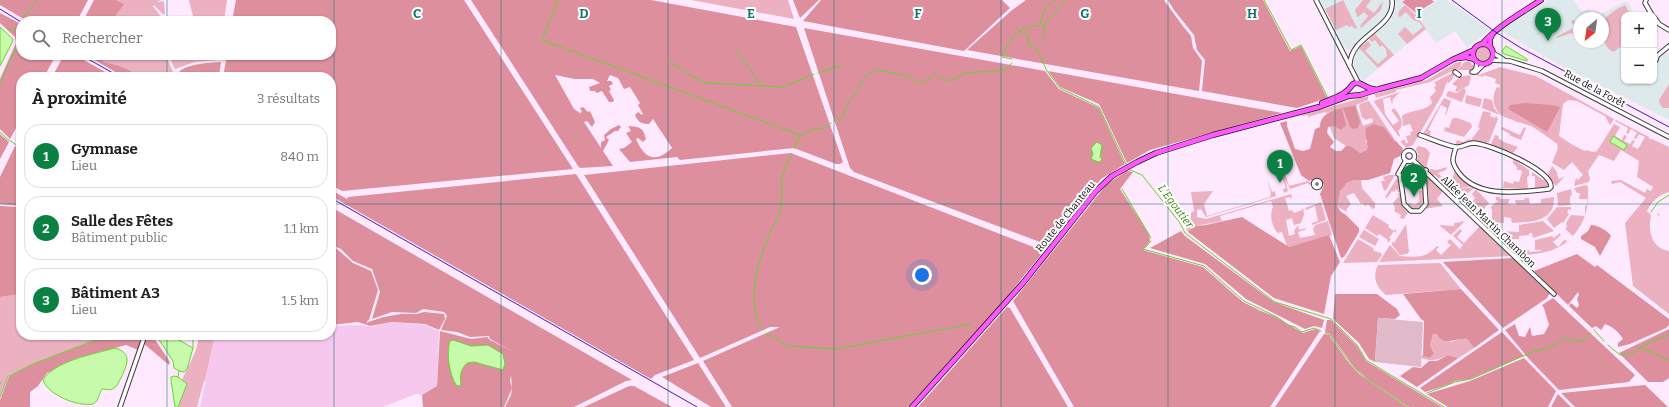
<!DOCTYPE html>
<html lang="fr">
<meta charset="utf-8">
<style>
:root{--surface:#fff;--page:#f6f6f6;--text:#202124;--muted:#757577;--line:#e0e0e0;--accent:#0b8043}
body{margin:0;font-family:Bitter,serif;background:var(--page);color:var(--text)}
.controls{position:absolute;right:12px;top:12px;display:grid;overflow:hidden;border-radius:8px;box-shadow:0 1px 3px #0004}
.controls button{width:36px;height:36px;display:grid;place-items:center;padding:0;border:0;border-bottom:1px solid var(--line);background:var(--surface);color:var(--text);font:20px sans-serif}
.compass{position:absolute;left:1573px;top:12px;width:36px;height:36px;border-radius:50%;background:var(--surface);box-shadow:0 1px 3px #0004;rotate:209deg}
.you{position:absolute;left:922px;top:275px;width:14px;height:14px;margin:-10px;border:3px solid #fff;border-radius:50%;background:#1a73e8;box-shadow:0 0 0 6px #1a73e833}
.badge{display:grid;place-items:center;width:26px;height:26px;border-radius:50%;background:var(--accent);color:#fff;font-size:13px;font-weight:700}
.pin{position:absolute;translate:-50% -33px;filter:drop-shadow(0 1px 2px #0008)}
.pin::after{content:'';position:absolute;top:21px;width:14px;height:12px;background:inherit;clip-path:polygon(0 0,100% 0,50% 100%)}
.list{margin:0;padding:0;list-style:none}
h2{display:flex;justify-content:space-between;align-items:center;height:52px;margin:0;padding:0 16px;font-size:17px}
h2 small{font-size:13px;font-weight:400;color:var(--muted)}
.list li{display:grid;grid-template-columns:26px 1fr auto;gap:12px;align-items:center;box-sizing:border-box;height:64px;margin:0 8px 8px;padding:0 8px;border:1px solid var(--line);border-radius:16px}
.list b{display:block;font-size:15px;white-space:nowrap}
.list p{margin:0;font-size:13px;white-space:nowrap;color:var(--muted)}
.list em{font-size:13px;font-style:normal;color:var(--muted)}
.icon{flex:none;width:22px;height:22px;fill:none;stroke:currentColor;stroke-width:2;stroke-linecap:round;stroke-linejoin:round}
.map{position:relative;flex:none;width:1669px;height:407px;overflow:hidden}
.search{position:absolute;background:var(--surface);box-shadow:0 1px 3px #0004;left:16px;top:16px;width:320px;height:44px;display:flex;align-items:center;gap:10px;box-sizing:border-box;padding:0 14px;border-radius:16px;color:var(--muted);font-size:15px}
.panel{position:absolute;background:var(--surface);box-shadow:0 1px 3px #0004;left:16px;top:72px;width:320px;height:268px;border-radius:16px}
.map>svg:first-child{display:block}
.industrial{fill:#dee9eb}
.farmland{fill:#f6c8ee}
.green{fill:#ebb1c0}
.forest{fill:#dd8f9e}
.cemetery{fill:#e1baca}
.water{fill:#c7faaa;stroke:#67d52d}
.lines{fill:none;stroke-linecap:round;stroke-linejoin:round}
.stream{stroke:#67d52d;stroke-width:1}
.minor-casing{stroke:#3e3e3e;stroke-width:5.5}
.major-casing{stroke:#1c1c1c;stroke-width:6}
.minor{stroke:#fff;stroke-width:3.5}
.major{stroke:#ff59fd;stroke-width:4.5}
.rail{stroke:#3f1cc2;stroke-width:1}
.grid{fill:none;stroke:#0f766e;stroke-width:1;stroke-opacity:0.55}
.labels{text-anchor:middle;stroke-width:4;stroke-linejoin:round;paint-order:stroke}
.street-label{font-size:10px;fill:#0b0b0b;stroke:#fff}
.water-label{font-size:11px;font-style:italic;fill:#33860f;stroke:#fff}
.grid-label{font-size:13px;text-anchor:middle;font-weight:bold;fill:#0f766e;stroke:#fff;stroke-width:4;stroke-linejoin:round;paint-order:stroke}
</style>
<div class="map">
<svg width="1669" height="407" viewBox="0 0 1669 407">
<rect width="100%" height="100%" fill="#ffe9fe"/>
<path class="industrial" d="M1320 0H1389L1390 3 1388 13 1384 18 1348 51 1342 43Z
M1395 0H1402L1401 2 1416 15 1438 0H1447L1490 30 1467 48 1455 31 1436 43 1425 29 1362 82 1354 67V59L1357 51 1391 19 1395 11 1396 5Z
M1548 0H1574L1582 12 1588 9 1593 18H1579V42H1603V18H1595L1616 6 1627 1 1635 15H1624V81H1654V46L1660 55 1665 51 1669 55V120L1556 63 1501 31 1519 17 1521 18 1524 14Z"/>
<path class="farmland" d="M388 322 425 325 439 331 437 386 422 395 416 394 383 407H200L215 335H331V326L361 325 371 327Z"/>
<path class="green" d="M116 0H161L157 2 164 1 165 14H163L154 5 153 6 161 17 154 21H112L123 4Z
M189 0H227L224 21H194Z
M691 0H788L794 19Z
M1343 0 1357 28 1355 29 1352 26 1348 27 1347 25 1336 30 1325 9Z
M1363 0H1371L1366 7 1374 13 1383 1 1381 10 1361 28 1360 26 1368 16 1364 12 1358 17 1357 16 1355 10Z
M1405 5 1416 15 1426 29 1407 44 1398 34 1405 27 1413 35 1423 27 1419 22 1413 20 1406 12 1400 17 1398 16 1399 11Z
M1625 5 1631 15H1624V50L1620 47 1614 52C1601 47 1603 31 1603 20L1615 10Z
M1574 20 1579 27V42L1572 33 1557 38 1556 37 1575 27 1571 21Z
M1375 34 1394 55 1378 68 1359 48 1368 41 1371 45 1365 51 1378 64 1387 56 1386 49 1382 45 1380 47 1375 40 1372 42 1369 39Z
M1476 54a7 7 0 1 1 14 0a7 7 0 1 1-14 0Z
M103 55H166L175 77H139C129 68 116 64 103 62Z
M168 55H218L217 60 195 62 175 69Z
M1469 61 1474 66 1473 70H1457L1462 65 1464 62Z
M1457 62H1462C1461 67 1457 70 1452 71L1430 82 1396 90V92L1375 98 1376 97 1374 94 1427 80Z
M1500 67 1536 76 1614 119 1610 125 1605 116 1577 101 1568 100 1563 104 1559 136 1573 145 1585 151 1586 150 1593 152 1597 151 1614 124 1620 127 1615 136 1622 140 1624 135 1627 136 1624 141 1630 144 1633 140 1635 141 1632 146 1638 149 1645 137 1639 134 1636 139 1634 138 1637 133 1631 129 1628 134 1626 133 1628 128 1615 121 1616 120 1649 137V139H1652L1669 147V192C1658 195 1652 201 1647 211L1651 215C1648 230 1651 248 1669 251V314L1633 286 1625 223 1646 198 1620 182 1612 184 1611 181 1621 180 1645 193 1647 189 1651 191 1653 187 1637 177 1639 161 1621 150 1614 161 1599 155 1588 171 1590 179 1589 182 1574 186 1576 178 1578 180 1583 175 1572 162 1564 170 1552 163 1558 148 1557 144C1549 138 1540 131 1531 126 1525 124 1504 118 1501 115 1493 107 1491 97 1497 87L1499 88 1500 85 1495 83 1496 79 1484 75 1483 77 1473 74 1477 73 1479 75Z
M1452 73 1454 74 1453 78 1449 83 1447 82 1442 95 1413 145 1406 148 1401 142 1402 140H1405L1406 143H1408L1406 136 1411 135 1410 132 1413 131 1410 124 1403 126 1402 116C1411 109 1425 112 1432 103L1430 97 1436 91 1434 87 1436 86 1435 83H1433Z
M1469 75 1471 76 1469 85 1457 92 1455 91 1457 87 1452 84 1460 77Z
M1669 84V108H1663L1660 104 1659 100Z
M1464 88 1466 91 1462 102 1446 96 1448 91 1457 93Z
M1400 92 1393 99 1392 105 1390 97 1383 99 1385 114 1393 125 1399 121 1391 110 1394 108C1400 115 1406 124 1398 131L1400 136 1399 137 1374 102 1376 100Z
M1466 95 1482 99 1480 107 1465 103Z
M1368 96V100L1356 105 1363 126 1373 122 1372 118 1365 120 1364 118H1362L1359 106 1360 104 1369 101 1395 140H1394L1384 127 1374 124 1368 128 1366 142 1368 144 1367 150 1360 153 1351 146H1346L1334 138 1330 127 1334 125 1342 109H1343L1350 127 1355 105 1326 113 1325 112 1308 117V115L1303 116 1302 115Z
M1444 98 1451 101 1446 115H1445L1447 108 1441 105 1428 130 1431 131 1429 137 1423 134Z
M1484 98 1492 100 1494 108 1500 115 1482 108Z
M1483 111 1491 113 1490 116 1495 118 1496 116 1498 119 1489 142 1486 143 1472 142 1457 146H1455L1457 140 1463 142 1469 139 1471 140 1480 128 1478 127Z
M1454 118H1457L1471 123 1472 127 1464 137 1444 131 1445 127 1449 128 1452 119Z
M1502 127 1520 135 1524 127 1526 128 1521 140 1509 135 1510 134 1501 129Z
M1495 135 1499 136 1498 138 1504 142 1518 147 1513 153 1492 145 1491 144Z
M1419 146 1426 148 1430 153 1426 168 1417 160 1418 154 1416 150 1417 147Z
M1513 159 1529 170V176L1527 177 1528 189 1503 188 1504 181 1513 184 1514 181 1519 182 1522 172 1521 170H1517V167L1513 163Z
M1552 166 1554 168 1558 174 1557 175 1559 179 1565 176 1556 186 1547 176Z
M1447 167 1446 170 1438 173 1448 184 1451 181 1454 188 1448 192 1445 189 1447 187 1435 175 1433 176 1428 171 1429 169 1437 170Z
M1455 169 1467 184 1474 187 1455 188 1452 181Z
M1532 172 1543 180 1544 179 1549 183 1548 187 1533 189 1535 187V176H1532Z
M1285 173 1289 186 1308 181 1312 184 1309 185 1308 183 1290 189 1291 191 1285 179 1288 191 1284 193 1283 189 1286 188 1283 180H1281L1279 174Z
M1426 174H1427L1443 191 1437 199 1443 206 1424 209 1427 205V199H1429Z
M1389 175H1395L1386 190 1384 191 1381 181H1385L1383 177Z
M1398 177 1400 192H1398L1396 189 1394 192 1392 191 1387 198 1385 197 1397 178Z
M1267 179 1272 192 1275 191 1276 196 1206 217 1201 209 1197 210V217L1206 219 1291 194 1292 198 1291 199 1290 197 1285 198 1289 211 1292 210 1294 213 1302 210 1303 207 1304 215 1301 223 1294 225 1292 218 1286 220 1289 236 1295 234 1294 231 1298 225 1299 230 1306 228 1304 231V230L1298 232 1300 238 1315 235 1313 229 1315 225 1328 221 1332 235 1289 247 1287 246 1282 232 1278 233C1272 227 1269 215 1273 207L1271 201 1220 216 1222 221 1195 226 1188 232 1185 227 1191 221V213L1194 211 1191 192 1213 191 1204 204 1207 216 1270 197 1271 193Z
M1354 180H1361L1362 188 1375 203V208L1372 209 1368 204 1365 206 1363 203 1361 204 1354 193 1346 196 1351 204 1346 210 1347 212 1336 206C1337 194 1342 184 1354 180Z
M1586 185 1588 187C1588 208 1587 219 1573 236L1565 229 1567 227 1566 223 1571 215 1585 216V206L1587 205V199H1579L1580 193H1577L1574 188Z
M1465 188H1474L1461 199 1462 200 1460 203 1455 189Z
M1476 189 1489 203 1479 214 1470 205 1475 198 1472 194Z
M1571 189 1572 195 1570 196V204L1572 205 1558 206 1557 193Z
M1419 191H1424V203L1420 208 1412 209 1405 203H1410L1415 205 1419 201Z
M1400 193 1403 207 1408 212 1404 219 1400 218 1401 215 1394 211 1395 208 1393 203 1399 196 1397 194Z
M1496 197H1500V199H1510L1508 204 1516 205 1515 200H1524L1525 198H1529L1530 204 1541 203V199L1554 197C1555 222 1531 222 1512 223L1511 218 1504 217V223H1481L1478 219 1482 221H1492V209L1490 208 1496 202H1499L1496 200Z
M1321 202 1326 220 1312 225V223L1318 221 1315 206 1306 210 1305 208Z
M1557 207H1571V210L1569 209 1567 213 1569 214 1563 223 1562 222 1554 228 1547 219Z
M1373 215 1389 225 1388 227 1394 231 1395 229 1396 230V233L1394 231 1389 238 1391 239 1389 242H1387L1388 240 1379 234 1377 236 1365 228Z
M1461 221 1464 222 1451 235 1439 225 1454 226V223L1461 222Z
M1543 221 1554 231 1533 238 1532 233H1529V235L1519 236V239H1498L1494 236 1500 234V231L1519 232V225Z
M1406 224 1409 252 1407 254 1400 255 1392 245V242L1394 243Z
M1480 226 1512 256 1379 262 1390 245 1400 256C1417 257 1425 259 1437 246L1439 247 1436 250 1441 255 1451 245 1447 242 1450 239 1460 249 1463 245 1453 236 1460 229 1462 231 1457 237 1464 243Z
M1364 230 1379 239 1375 246 1359 237Z
M1560 233 1561 235 1553 242 1558 247 1565 239 1567 242C1553 252 1540 254 1523 255L1522 250H1529V252L1541 251V250H1535V240L1552 236 1554 238Z
M1358 239 1373 248 1374 251 1381 253 1382 255 1377 262 1343 263Z
M1440 263 1461 289 1386 295C1376 287 1372 277 1378 265Z
M21 294V335H108L33 364 8 375 0 396V297Z
M1433 334 1451 342 1463 338 1467 339 1474 348 1457 359 1456 358 1448 355C1438 360 1432 362 1421 358L1422 355 1430 358 1434 352 1430 345Z
M199 335H215L205 381H204L197 407H177L187 384 182 380C189 363 197 354 199 335Z"/>
<path class="forest" d="M0 0H88L77 21H27L0 5Z
M94 0H116L124 4 112 21H83Z
M236 0H464L573 169 342 191 331 185V77H223L227 55H331V21H232Z
M471 0H651L796 27 843 162 840 164H836L794 148 680 160 677 157 630 162 619 149 624 148 632 142 626 133 631 131 628 126C640 127 643 127 646 139L643 142 638 138 636 139C644 158 655 164 672 148L653 119 649 124C641 124 638 122 635 115L638 112 642 115 643 114 638 105 640 103 630 87 624 89 618 78 610 75 607 81H611L613 84 609 86 611 90 609 91 614 100 613 102H609L602 91 597 93 595 91H590L589 87 600 83 593 79H575L555 75 574 109 580 113 582 112 580 108 583 107 588 112 590 111 595 122 592 127 587 121 584 122 601 148V142L605 140 604 135 611 129 619 125 621 127 618 131H615L606 137 609 140 603 151 613 166 580 168 578 166Z
M793 0H819L800 18Z
M821 0H1002L1010 8 964 51 803 21Z
M1026 0H1164L1182 25 1191 36 1193 48 1202 61 1199 91 967 50 1011 11Z
M1168 0H1263L1290 51 1301 46 1327 98 1297 108 1202 91 1205 60 1197 50 1194 35 1174 10Z
M1405 0H1432L1434 2 1416 13 1402 2Z
M0 13 21 24V55H56L44 77H21V119L10 139 0 129V79L16 43 15 37 0 23Z
M804 28 1045 71 1059 89 1099 108 1125 164 1101 179 1048 245 854 172 850 168Z
M64 55H75L107 73 105 77H52Z
M86 55H103V62C116 64 129 68 139 77H124Z
M221 62 219 77H179L178 73C187 63 209 63 221 62Z
M1048 71 1282 113 1150 150 1127 163 1099 104 1060 87Z
M1525 103 1552 105 1560 107 1547 132 1508 109 1510 105Z
M1355 105 1360 122 1358 128 1353 129 1350 127 1343 109H1342L1346 125 1341 130 1334 126 1328 127 1327 133 1334 142 1330 147 1336 151H1341L1346 146H1351L1360 153 1367 150C1369 142 1364 138 1366 128L1374 124 1384 127 1394 140 1397 142 1403 149 1400 156 1394 159 1390 173 1368 180H1354L1347 183 1340 191 1337 206 1341 212 1346 215 1359 228V232L1344 257 1341 258 1320 194 1324 185 1318 178 1309 181 1301 175 1280 123 1287 121V126L1295 149 1303 151 1310 149 1315 129 1320 127C1320 110 1341 109 1355 105Z
M0 134 9 142 0 159Z
M15 146 21 151V206L0 204V177Z
M791 153 1044 251 1001 304 908 407H732L703 361 780 327H770L700 358 584 175Z
M1127 171 1133 172 1120 189 1149 234 1150 241 1143 250 1203 267 1243 302 1261 311 1274 316 1303 333 1315 329 1320 331 1270 407H1074L1013 301 1107 184Z
M576 174 694 360 655 375 651 379 331 196V190L347 199 348 197Z
M0 206 21 207V294L0 297Z
M331 207 632 380 626 381 574 407H505L511 395 512 388 511 375 510 381 512 388 504 407H423L422 395 437 386 440 331 471 339 487 337 490 340 512 351 490 339 489 336 470 337 457 332 441 330 447 316 444 312 423 309 416 313 392 312 372 319 380 292 372 269 353 261 341 249 331 245Z
M1242 217 1289 247 1329 235 1340 262 1331 276 1324 314 1274 298 1188 232 1195 226 1206 225Z
M1591 225C1598 225 1608 231 1611 236L1600 256 1595 247 1581 239V236L1588 231Z
M1181 231 1185 236 1274 302 1324 320 1322 328 1314 326 1305 329 1246 299 1205 264 1150 248Z
M332 247 337 249 353 263 371 271 378 290 369 320H368L366 324 368 322 384 317 401 314H416L424 312 444 314 445 319 439 330 425 324 391 322 370 326 358 322 331 325Z
M1577 254 1595 267 1597 265 1669 319V325L1666 328 1630 344 1618 347V343L1623 339C1619 332 1613 327 1605 324L1601 330 1596 326 1592 328 1569 306 1571 303 1577 308 1579 305 1577 299 1579 295 1578 292 1568 305 1534 271Z
M1513 258 1550 293 1547 298 1503 328 1443 262Z
M1461 289 1499 330 1474 348 1467 339C1456 337 1446 347 1437 335L1433 334 1430 345 1434 353 1430 358 1423 356 1424 321 1421 319 1403 294Z
M1335 294H1377L1397 309 1400 315 1395 319 1378 318 1375 362 1369 359 1359 343 1333 319Z
M1553 298 1635 375 1629 382 1559 390 1528 358 1505 330 1515 324 1519 336 1525 337 1530 327 1532 336 1544 334 1549 325 1544 308 1542 305Z
M1007 307 1010 308 1068 407H918Z
M1327 320H1331L1357 346 1366 361 1442 407H1409L1367 379 1355 368 1330 334 1325 332Z
M1669 329V378L1663 382H1648L1619 353Z
M1502 332 1524 356 1470 379 1455 381 1450 384 1425 392 1420 388Z
M1324 334 1329 335 1346 359 1360 375 1407 407H1275Z
M109 335H143L138 350 126 345 77 358 47 373 38 386 30 392V407H0V400L9 376 33 364Z
M146 335H152L170 362 169 365 143 343Z
M1448 355 1457 358V359L1417 387 1400 376 1413 367 1421 368 1429 361H1437Z
M1524 358 1556 391 1548 407H1448L1427 394 1470 381Z
M698 363 726 407H711L662 377Z
M1645 385 1668 407H1575L1561 393Z
M629 386H634L672 407H584Z
M1558 394 1571 407H1551Z"/>
<path class="cemetery" d="M1378 318 1423 322 1421 367 1375 362Z"/>
<path class="water" d="M0 27 13 39 12 43 0 66Z
M1506 46 1527 59V61L1504 54 1502 51Z
M1613 136 1627 145 1624 150 1610 142Z
M1097 142 1102 145 1100 157 1102 159 1101 161 1098 162 1091 159 1093 154 1091 148Z
M156 335H170L193 348 187 369 184 372 179 371 174 368 173 361Z
M453 340 471 346 488 345 503 354 505 364 503 370 474 362 467 363C460 370 460 376 461 385L459 386 456 385C449 373 446 353 450 341Z
M115 348C133 353 127 365 121 378 119 381 118 386 114 388 111 391 106 389 102 389 99 393 99 401 93 404 78 407 48 395 43 380 54 361 94 354 115 348Z
M174 376 178 377 187 384 178 407H175L171 380V377Z"/>
<g class="lines">
<path class="stream" d="M558 0 542 40 800 135
M1264 0 1291 50 1301 45 1328 98
M23 17 38 0
M1042 27 1066 0
M7 28 13 31 18 26
M1020 31 1029 37 1028 42 1030 46 1037 49 1047 71 1060 88 1099 107 1127 166
M1043 38 1045 25
M736 50 761 85
M1012 59 1002 57C1012 35 1014 29 1040 25L1045 8 1055 0
M669 61 693 77 706 83 783 87 814 74
M818 73 838 66 842 67
M938 77 948 81 967 73 1005 70 1012 63
M0 83 19 41 18 26
M834 121 843 116C845 113 844 110 846 107 848 102 853 98 855 94 862 83 863 73 879 70 887 73 911 74 916 82 924 84 929 79 935 74
M0 132 6 138 21 148
M794 149 800 135 818 128 822 129 831 123
M1128 169 1142 175 1180 223 1185 233 1275 302 1331 319 1357 345 1366 360 1444 407
M1122 189 1151 238
M1651 212 1658 202 1669 195
M1658 214 1659 215
M1145 248 1151 241
M1143 249 1204 266 1244 301 1277 317 1288 325 1295 327 1302 332 1314 328 1321 331
M764 330C743 307 759 258 770 233 773 226 778 218 780 211 784 199 780 185 783 174 785 167 789 160 791 154
M1594 330 1604 341
M766 333 767 335 774 337 787 346 836 349 971 324
M1325 333 1330 335 1345 356 1362 376 1408 407
M190 335 193 341V348
M1608 345 1620 355C1635 356 1636 349 1648 343 1654 340 1662 338 1669 335
M1642 348 1669 360
M178 377 179 371
M0 383H1
M1427 393 1455 382 1471 379 1532 352 1551 347 1564 339 1581 342 1591 333
M0 397 8 376 33 364 108 335"/>
<defs>
<path id="minor" d="M1316 0 1358 82
M1646 0 1645 3 1652 15
M1654 17 1659 24 1669 30
M1493 53 1503 59
M1491 60 1510 61 1542 71 1669 137
M1656 60 1657 56 1669 46
M1350 64C1351 35 1396 28 1392 0
M1455 72 1459 75
M1472 72H1476L1484 64
M1473 72 1476 69 1477 62
M1420 135C1432 139 1444 145 1456 147 1461 148 1467 143 1474 143 1490 144 1552 170 1551 187L1549 189C1521 192 1479 199 1459 173 1451 162 1452 160 1456 147
M1403.5 156a5.5 5.5 0 1 1 11 0a5.5 5.5 0 1 1-11 0Z
M1406 160 1398 174 1400 175 1404 204 1411 211H1420L1426 204 1424 173 1426 170
M1413 160 1554 294
M1313.5 184a3.5 3.5 0 1 1 7 0a3.5 3.5 0 1 1-7 0Z
M120 407 145 335"/>
<path id="major" d="M1473 54a10 10 0 1 1 20 0a10 10 0 1 1-20 0Z
M1482 44C1499 25 1520 14 1541 0
M1490 46V39L1493 33
M1460 58 1466 57 1474 59
M1322 103C1335 97 1345 96 1353 84 1361 80 1365 89 1374 89
M912 407 1023 283 1096 191 1112 176 1137 162 1156 153 1213 135 1319 107 1349 96 1360 95 1379 89 1421 78 1452 60 1474 50"/>
</defs>
<use href="#minor" class="minor-casing"/>
<use href="#major" class="major-casing"/>
<use href="#minor" class="minor"/>
<use href="#major" class="major"/>
<path class="rail" d="M1452 0 1494 31 1521 48 1669 127
M0 9 21 22
M81 55 120 77
M331 198 697 407"/>
</g>
<path class="grid" d="M167 0V21M334 0V407M501 0V407M668 0V407M834 0V407M1001 0V407M1168 0V407M1335 0V407M1502 0V407M167 55V77M0 204H21M331 204H1669M167 335V407"/>
<g class="labels">
<g class="street-label">
<text transform="translate(1595 88) rotate(28)" y="4">Rue de la Forêt</text>
<text transform="translate(1065 216) rotate(-51)" y="4">Route de Chanteau</text>
<text transform="translate(1489 221) rotate(44)" y="4">Allée Jean Martin Chambon</text>
</g>
<g class="water-label">
<text transform="translate(1176 206) rotate(53)" y="4">L'Egoutier</text>
</g>
</g>
<g class="grid-label">
<text x="417" y="18">C</text>
<text x="584" y="18">D</text>
<text x="751" y="18">E</text>
<text x="918" y="18">F</text>
<text x="1085" y="18">G</text>
<text x="1252" y="18">H</text>
<text x="1419" y="18">I</text>
</g>
</svg>
<div class="controls">
<button>+</button>
<button>−</button>
</div>
<svg class="compass" viewBox="-18 -18 36 36"><path d="M0-13l5 13h-10z" fill="#e53935"/><path d="M0 13l5-13h-10z" fill="#757577"/></svg>
<div class="you"></div>
<div class="pin badge" style="left:1280px;top:183px">1</div>
<div class="pin badge" style="left:1414px;top:197px">2</div>
<div class="pin badge" style="left:1548px;top:41px">3</div>
<div class="search"><svg class="icon" aria-label="search" viewBox="0 0 24 24"><circle cx="10" cy="10" r="6"/><path d="M15 15l6 6"/></svg>Rechercher</div>
<section class="panel">
<h2>À proximité<small>3 résultats</small></h2>
<ul class="list">
<li><span class="badge">1</span><div><b>Gymnase</b><p>Lieu</p></div><em>840 m</em></li>
<li><span class="badge">2</span><div><b>Salle des Fêtes</b><p>Bâtiment public</p></div><em>1.1 km</em></li>
<li><span class="badge">3</span><div><b>Bâtiment A3</b><p>Lieu</p></div><em>1.5 km</em></li>
</ul>
</section>
</div>
